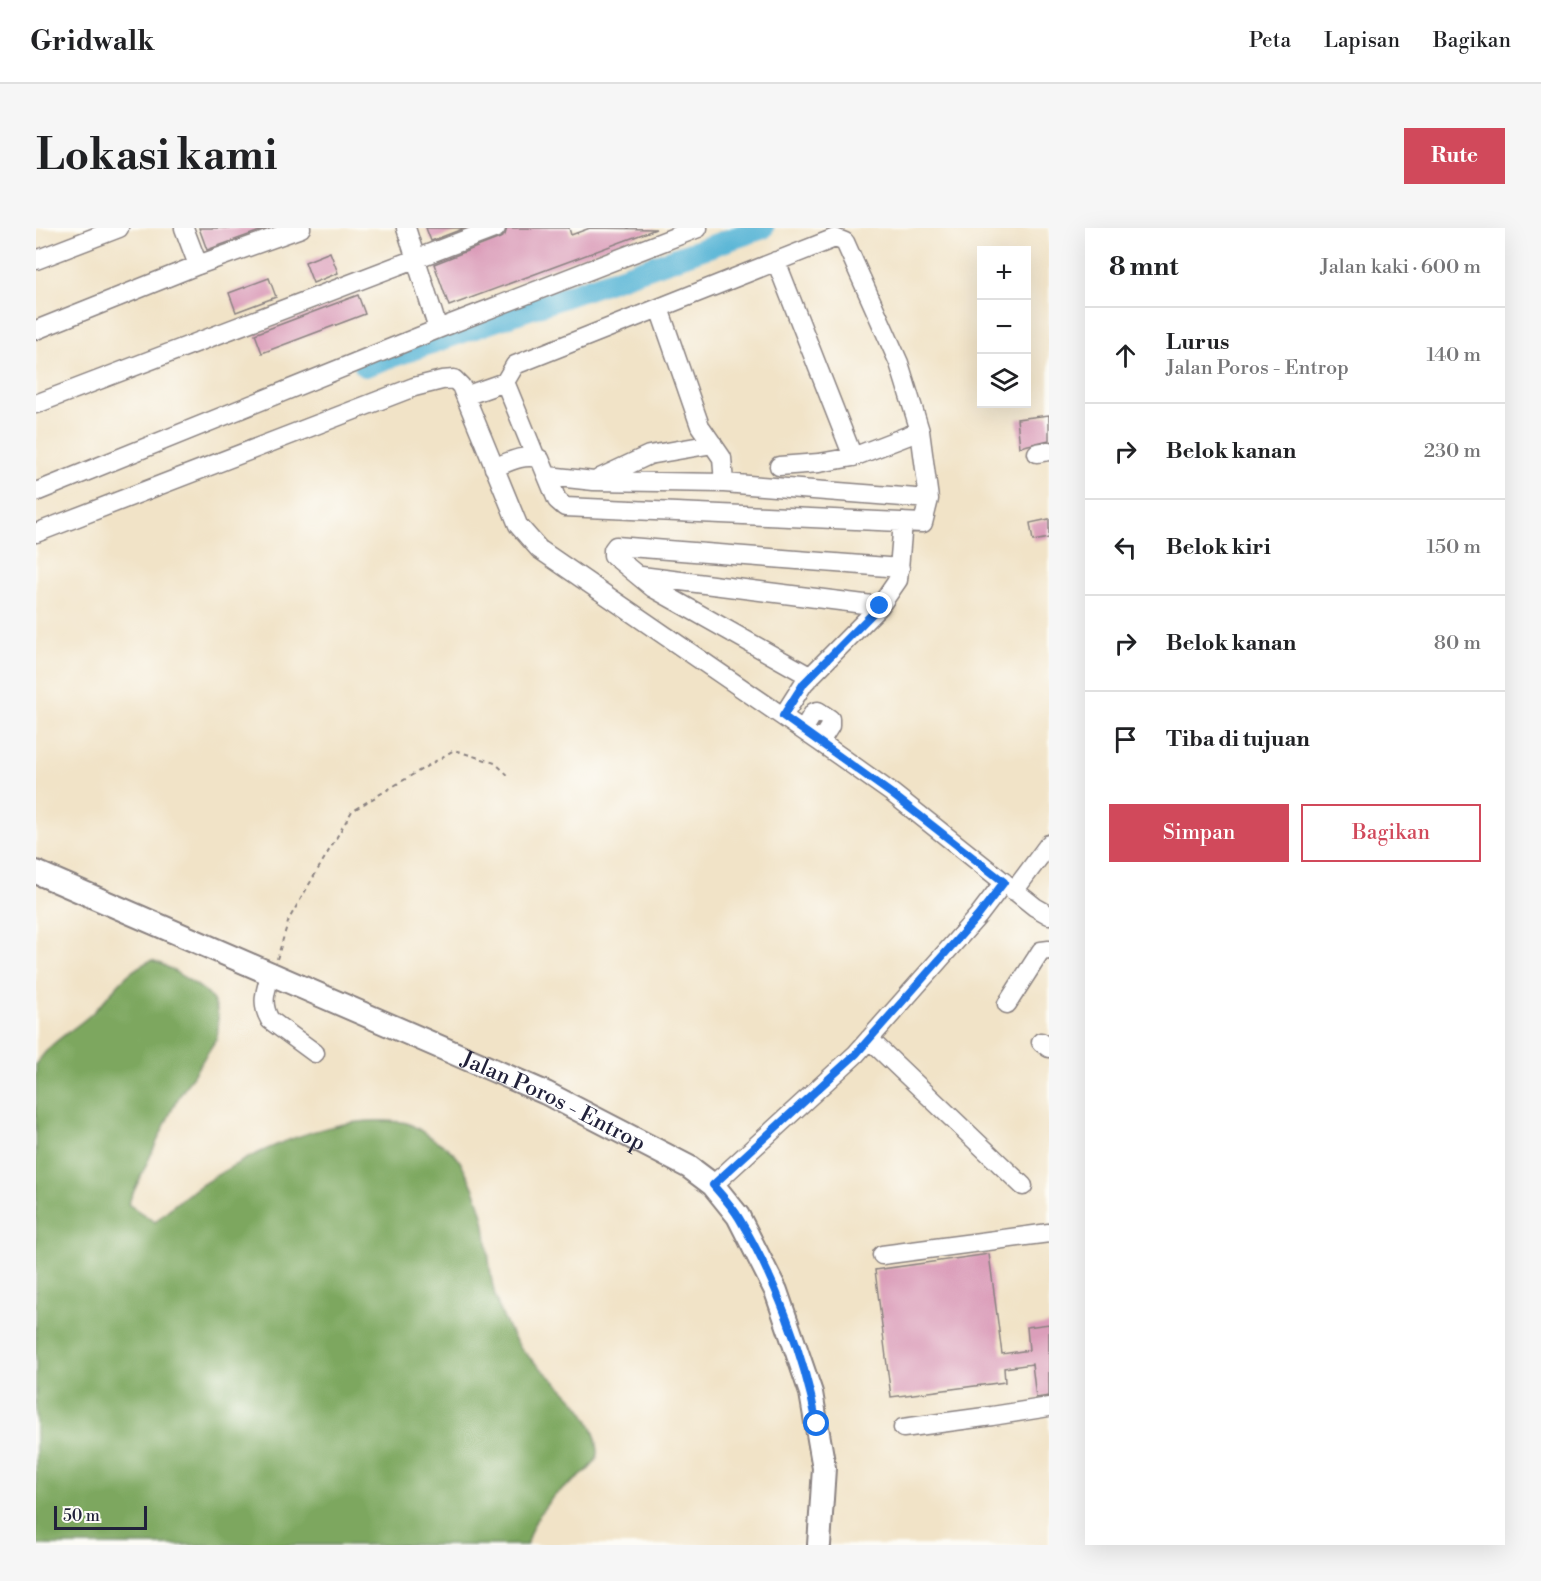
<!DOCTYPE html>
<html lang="id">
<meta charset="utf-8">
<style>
:root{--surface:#fff;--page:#f6f6f6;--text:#202124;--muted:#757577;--line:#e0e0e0;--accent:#d1495b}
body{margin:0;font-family:"Libre Bodoni",serif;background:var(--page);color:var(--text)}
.controls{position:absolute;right:18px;top:18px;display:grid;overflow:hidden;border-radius:0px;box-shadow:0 6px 24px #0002}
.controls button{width:54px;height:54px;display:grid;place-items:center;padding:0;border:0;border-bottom:2px solid var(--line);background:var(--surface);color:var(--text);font:30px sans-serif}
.scale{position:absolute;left:18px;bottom:15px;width:93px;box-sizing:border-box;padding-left:6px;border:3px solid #22223b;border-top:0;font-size:16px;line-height:21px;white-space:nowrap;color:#22223b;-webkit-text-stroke:4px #fdfcf7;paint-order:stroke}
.stop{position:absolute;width:18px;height:18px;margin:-14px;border:4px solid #1a73e8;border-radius:50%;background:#fff}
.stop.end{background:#1a73e8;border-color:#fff;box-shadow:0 2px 6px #0008}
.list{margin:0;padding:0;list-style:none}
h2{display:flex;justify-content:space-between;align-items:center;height:78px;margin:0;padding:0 24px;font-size:26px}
h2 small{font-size:20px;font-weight:400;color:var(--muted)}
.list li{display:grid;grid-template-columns:39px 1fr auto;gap:18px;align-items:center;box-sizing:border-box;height:96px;padding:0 24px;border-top:2px solid var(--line)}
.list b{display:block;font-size:22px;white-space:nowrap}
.list p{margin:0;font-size:20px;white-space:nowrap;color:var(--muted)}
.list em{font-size:20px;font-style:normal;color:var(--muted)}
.actions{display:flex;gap:12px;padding:18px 24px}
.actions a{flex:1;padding:14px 0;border:2px solid var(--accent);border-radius:0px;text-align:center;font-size:21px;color:var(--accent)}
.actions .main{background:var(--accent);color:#fff}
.icon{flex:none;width:33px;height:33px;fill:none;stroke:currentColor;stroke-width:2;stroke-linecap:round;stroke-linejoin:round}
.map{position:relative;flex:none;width:1013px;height:1317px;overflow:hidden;border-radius:0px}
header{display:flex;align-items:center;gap:36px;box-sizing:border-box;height:84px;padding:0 30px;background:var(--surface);border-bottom:2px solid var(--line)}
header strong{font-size:28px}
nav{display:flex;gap:33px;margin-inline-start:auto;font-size:21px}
.intro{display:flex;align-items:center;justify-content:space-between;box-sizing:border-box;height:144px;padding:0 36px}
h1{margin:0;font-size:42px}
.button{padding:15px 27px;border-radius:0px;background:var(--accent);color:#fff;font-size:21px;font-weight:700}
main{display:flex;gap:36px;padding:0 36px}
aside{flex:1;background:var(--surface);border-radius:0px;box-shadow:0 6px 24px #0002}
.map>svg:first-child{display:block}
.forest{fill:#7da75f;stroke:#50644d;stroke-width:1.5}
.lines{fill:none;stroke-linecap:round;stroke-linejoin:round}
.river{stroke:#58b5d6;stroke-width:22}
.building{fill:#db9eba}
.minor-casing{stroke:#8a8281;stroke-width:21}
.major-casing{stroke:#8a8281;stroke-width:26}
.path{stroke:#8a8281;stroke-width:2;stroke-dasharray:4.5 4.5;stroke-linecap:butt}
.minor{stroke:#fff;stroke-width:18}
.major{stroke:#fff;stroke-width:22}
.route{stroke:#1a73e8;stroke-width:8}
.labels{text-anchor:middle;stroke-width:4.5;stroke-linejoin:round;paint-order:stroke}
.street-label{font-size:22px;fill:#22223b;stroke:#fdfcf7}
</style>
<header>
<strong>Gridwalk</strong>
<nav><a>Peta</a><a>Lapisan</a><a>Bagikan</a></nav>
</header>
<div class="intro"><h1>Lokasi kami</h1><a class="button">Rute</a></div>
<main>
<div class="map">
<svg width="1013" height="1317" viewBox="0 0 1013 1317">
<rect width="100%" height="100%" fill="#fdfcf7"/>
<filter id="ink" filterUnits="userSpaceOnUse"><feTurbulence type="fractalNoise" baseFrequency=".0167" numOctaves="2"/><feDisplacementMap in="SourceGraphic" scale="12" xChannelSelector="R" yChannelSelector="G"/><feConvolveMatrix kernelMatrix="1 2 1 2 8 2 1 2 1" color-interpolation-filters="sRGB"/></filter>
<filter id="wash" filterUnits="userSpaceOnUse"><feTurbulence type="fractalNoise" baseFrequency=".008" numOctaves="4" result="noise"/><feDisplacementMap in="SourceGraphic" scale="24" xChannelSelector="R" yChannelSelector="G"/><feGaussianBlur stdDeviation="1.35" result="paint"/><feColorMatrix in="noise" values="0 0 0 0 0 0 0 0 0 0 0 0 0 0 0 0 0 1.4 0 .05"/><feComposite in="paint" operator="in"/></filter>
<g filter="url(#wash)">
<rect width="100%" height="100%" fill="#f1e3c7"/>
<path class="forest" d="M116 732C128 736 138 743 149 750 177 767 186 775 181 810L139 875 92 976 119 994C169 944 279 888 351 893 358 894 367 893 373 896 381 899 389 906 396 910 405 916 415 921 421 929 432 945 444 973 448 992 454 1024 452 1059 467 1089 473 1102 481 1117 491 1127 519 1156 558 1178 562 1223 564 1241 527 1258 516 1270 506 1282 493 1301 491 1317H0V837C16 811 33 806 54 787 77 766 85 745 116 732Z"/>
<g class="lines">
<path class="river" d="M329 138 727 0"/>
</g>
<g id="blocks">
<path class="building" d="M163 0H232L171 22Z
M390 0H429L395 13Z
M471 0H533L535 7 554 0 620 1 413 78 398 36 464 10 469 7Z
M294 24 302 45 277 55 269 34Z
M233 50 240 69 200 84 193 65Z
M322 67 329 86 226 125 219 106Z
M1013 187V212L984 219 981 191Z
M1013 291V310L997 313 994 295Z
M953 1026 966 1126 993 1122 991 1099 1013 1096V1168L1000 1170 996 1136 968 1140 969 1154 855 1169 839 1042Z"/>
</g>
</g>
<g filter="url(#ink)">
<use href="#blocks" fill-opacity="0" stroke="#8a8281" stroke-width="1.5"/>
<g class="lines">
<defs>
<path id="minor" d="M148 0 162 37
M370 0 402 101
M0 32 83 0
M740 33 817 229
M623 80 664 198 686 230 688 255
M0 102 162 37 265 0
M429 168 469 154
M0 176 460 0
M1001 225 1013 223
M743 238 783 235 817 229 884 203
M458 240C472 234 489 225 504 231L521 272 529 279 887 295 893 271 884 203 863 135 809 14 799 10 479 137 469 154 500 230
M512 248 558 253 688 255 893 271
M564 250 613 227 677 216
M0 264 402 101 662 0
M0 305 378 159 406 152 418 151 425 158 482 297 503 321 784 514 856 565 999 679 1013 687
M605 348 844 378
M775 449 617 360 577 327V322L580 318 864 340
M747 488 768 455 844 378 862 352 867 294
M767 502 778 484 782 483 794 491V498L784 514
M978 663 1013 616
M235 744C230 762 224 775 234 792L279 825
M971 776 1005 723 1013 722
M833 811 987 958
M1005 814 1013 820
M677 957 820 826 942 688 968 654
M846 1027 1013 1005
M867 1200 956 1188 1013 1179"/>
<g id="major">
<path id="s1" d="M0 644 510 865 653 939 677 957 702 988 740 1063 775 1165 788 1240 783 1317"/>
</g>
</defs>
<use href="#minor" class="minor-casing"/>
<use href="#major" class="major-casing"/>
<path class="path" d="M241 731 253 691 316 583 418 522 459 535 474 549"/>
<use href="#minor" class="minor"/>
<use href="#major" class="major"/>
</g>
</g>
<g class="lines" filter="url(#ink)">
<path class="route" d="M781 1196C768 1127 739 1050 703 990 696 978 686 968 677 957L820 826 942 688 968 654 856 566 747 488 768 455 844 378"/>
</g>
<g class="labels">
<g class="street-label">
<text dy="8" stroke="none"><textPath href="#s1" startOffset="566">Jalan Poros - Entrop</textPath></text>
</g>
</g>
</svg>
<div class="controls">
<button>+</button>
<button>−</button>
<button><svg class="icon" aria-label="layers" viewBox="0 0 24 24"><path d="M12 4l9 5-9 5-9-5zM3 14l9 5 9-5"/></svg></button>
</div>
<div class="scale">50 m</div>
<div class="stop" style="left:781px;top:1196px"></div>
<div class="stop end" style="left:844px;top:378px"></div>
</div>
<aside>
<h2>8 mnt<small>Jalan kaki · 600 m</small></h2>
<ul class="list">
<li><svg class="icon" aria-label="ahead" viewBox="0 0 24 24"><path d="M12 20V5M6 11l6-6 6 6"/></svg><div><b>Lurus</b><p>Jalan Poros - Entrop</p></div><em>140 m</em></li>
<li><svg class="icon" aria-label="right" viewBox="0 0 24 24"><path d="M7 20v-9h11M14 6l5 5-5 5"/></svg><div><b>Belok kanan</b></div><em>230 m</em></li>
<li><svg class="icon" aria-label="left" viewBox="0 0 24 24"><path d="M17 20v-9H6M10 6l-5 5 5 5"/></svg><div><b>Belok kiri</b></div><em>150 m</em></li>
<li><svg class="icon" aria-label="right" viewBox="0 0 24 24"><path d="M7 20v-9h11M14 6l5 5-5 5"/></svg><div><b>Belok kanan</b></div><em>80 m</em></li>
<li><svg class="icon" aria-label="arrive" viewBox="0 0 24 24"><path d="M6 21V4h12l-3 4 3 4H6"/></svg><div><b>Tiba di tujuan</b></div></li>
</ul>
<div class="actions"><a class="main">Simpan</a><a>Bagikan</a></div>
</aside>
</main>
